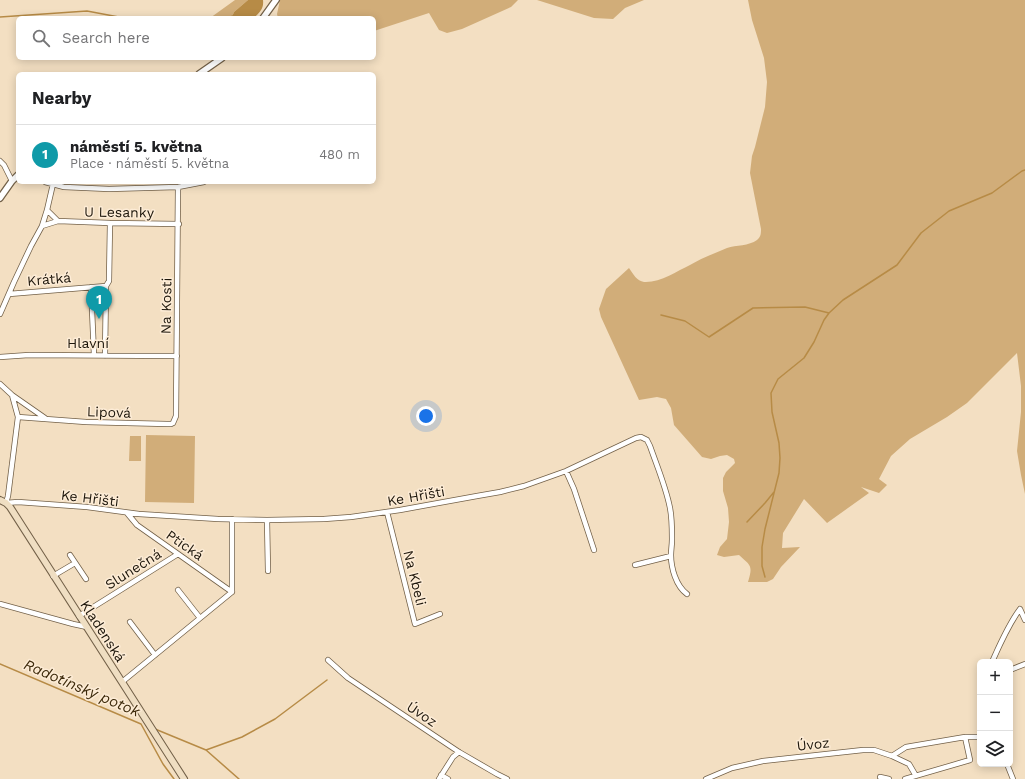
<!DOCTYPE html>
<meta charset="utf-8">
<style>
:root{--surface:#fff;--page:#f2f2f2;--text:#202124;--muted:#757577;--line:#e0e0e0;--accent:#0b8043}
body{margin:0;font-family:"Work Sans",sans-serif;background:var(--page);color:var(--text)}
.controls{position:absolute;right:12px;bottom:12px;display:grid;overflow:hidden;border-radius:6px;box-shadow:0 2px 10px #0003}
.controls button{width:36px;height:36px;display:grid;place-items:center;padding:0;border:0;border-bottom:1px solid var(--line);background:var(--surface);color:var(--text);font:20px sans-serif}
.you{position:absolute;left:426px;top:416px;width:14px;height:14px;margin:-10px;border:3px solid #fff;border-radius:50%;background:#1a73e8;box-shadow:0 0 0 6px #1a73e833}
.badge{display:grid;place-items:center;width:26px;height:26px;border-radius:50%;background:var(--accent);color:#fff;font-size:13px;font-weight:700}
.pin{position:absolute;translate:-50% -33px;filter:drop-shadow(0 1px 2px #0008)}
.pin::after{content:'';position:absolute;top:21px;width:14px;height:12px;background:inherit;clip-path:polygon(0 0,100% 0,50% 100%)}
.list{margin:0;padding:0;list-style:none}
h2{display:flex;justify-content:space-between;align-items:center;height:52px;margin:0;padding:0 16px;font-size:17px}
h2 small{font-size:13px;font-weight:400;color:var(--muted)}
.list li{display:grid;grid-template-columns:26px 1fr auto;gap:12px;align-items:center;box-sizing:border-box;height:60px;padding:0 16px;border-top:1px solid var(--line)}
.list b{display:block;font-size:15px;white-space:nowrap}
.list p{margin:0;font-size:13px;white-space:nowrap;color:var(--muted)}
.list em{font-size:13px;font-style:normal;color:var(--muted)}
.icon{flex:none;width:22px;height:22px;fill:none;stroke:currentColor;stroke-width:2;stroke-linecap:round;stroke-linejoin:round}
.map{position:relative;flex:none;width:1025px;height:779px;overflow:hidden}
.search{position:absolute;background:var(--surface);box-shadow:0 2px 10px #0003;left:16px;top:16px;width:360px;height:44px;display:flex;align-items:center;gap:10px;box-sizing:border-box;padding:0 14px;border-radius:6px;color:var(--muted);font-size:15px}
.panel{position:absolute;background:var(--surface);box-shadow:0 2px 10px #0003;left:16px;top:72px;width:360px;height:112px;border-radius:6px}
.map>svg:first-child{display:block}
.green{fill:#d1ad79}
.water{fill:#b78b46}
.lines{fill:none;stroke-linecap:round;stroke-linejoin:round}
.stream{stroke:#b78b46;stroke-width:1.5}
.minor-casing{stroke:#726048;stroke-width:6}
.tertiary-casing{stroke:#726048;stroke-width:8}
.secondary-casing{stroke:#726048;stroke-width:8}
.minor{stroke:#fff;stroke-width:4.5}
.tertiary{stroke:#fff;stroke-width:5.5}
.secondary{stroke:#efdec2;stroke-width:6}
.labels{text-anchor:middle;stroke-width:3;stroke-linejoin:round;paint-order:stroke}
.street-label{font-size:14px;fill:#1d160b;stroke:#fdecd6}
.water-label{font-size:15px;font-style:italic;fill:#3e2b0c;stroke:#fdecd6}
</style>
<div class="map">
<svg width="1025" height="779" viewBox="0 0 1025 779">
<rect width="100%" height="100%" fill="#f3dfc2"/>
<path class="green" d="M235 0H248L234 12 232 17 233 18H210Z
M280 0H518L511 7 462 29 447 33 439 30 429 13 374 31V18H278L277 14Z
M537 0H644L625 8 613 19 594 18Z
M748 0H1025V494L1021 475 1017 451 1021 412V386L1017 353 967 403 947 417 910 439 891 456 879 479 887 485 879 493 861 487 869 493 827 523 804 499 783 533 782 548 800 547 781 567 773 579 767 582H748C753 565 751 566 739 555L724 557 717 555 720 547 727 539 729 522 728 508 723 491V478L726 472 735 463 734 459 727 455 720 456 711 459 702 457 674 425 671 408 666 399 657 397 639 400 601 317 599 309 606 289 629 268C633 274 637 281 644 282 660 283 677 271 690 265 702 258 715 253 727 248 736 245 749 246 757 240 761 237 761 233 761 229L750 173 752 156 755 147 765 107 767 82 764 58 752 20Z
M146 435 195 436 194 503 145 502Z
M130 436H141V461H129Z"/>
<path class="water" d="M248 0H263C264 9 260 12 254 18H233L232 17 234 12Z"/>
<g class="lines">
<path class="stream" d="M0 17 87 11 124 18
M227 18 233 16
M661 315 685 321 709 337 753 308 805 307 829 313
M747 522 765 503 774 492
M765 577 762 566V547L765 529 779 473 780 458 779 443 772 412 771 393 778 379 804 358 814 342 824 320 829 313 843 300 897 265 921 233 949 211 992 193 1022 171 1025 170
M0 664 141 724 163 764 174 779
M155 729 206 750 242 737 275 719 327 680
M206 750 239 779"/>
<defs>
<path id="minor" d="M0 161 4 165 12 181
M45 182 64 187 109 189 178 187 204 182
M47 210 58 221
M42 226 58 221 110 223 179 224
M106 286 109 281 110 223
M91 287 94 355
M9 294 106 286
M0 314 14 282 31 246 42 226 47 210 53 184
M105 356 106 286
M0 357 29 355 177 356
M0 384 12 395 18 417 8 496 6 503 18 502 87 507 139 514 218 519 267 520 324 519 351 517 400 510 477 496 500 492 524 486 566 471 636 438 641 437 647 440 650 446C657 466 666 487 670 508 672 518 672 529 672 539 672 545 671 550 671 555 671 568 676 586 687 594
M12 395 45 418
M18 417 86 422 167 424H171L173 423 176 416 178 187
M566 471 574 489 594 550
M387 512 415 624 440 614
M127 513 137 525 232 592
M267 520 268 571
M70 555 86 579
M635 565 671 556
M53 576 75 563
M178 590 200 618
M232 592V519
M0 604 73 624 87 627
M79 616 178 554
M130 622 155 655
M328 660 348 678 459 752 497 774 507 779
M992 662C1000 644 1008 625 1020 609L1025 620
M1010 670 1025 664
M122 682 232 592
M892 756 906 747 965 737
M1007 764 1013 779
M441 775 448 779
M880 777 889 779
M439 779 453 757 459 752
M706 779 732 768 763 761 863 750H874L892 756 909 764 916 776
M905 779 970 760 965 737H980"/>
<path id="tertiary" d="M263 18 276 0
M199 74 222 58
M0 198 12 181 18 175"/>
<path id="secondary" d="M0 500 6 503 10 507 184 779"/>
</defs>
<use href="#minor" class="minor-casing"/>
<use href="#tertiary" class="tertiary-casing"/>
<use href="#secondary" class="secondary-casing"/>
<use href="#minor" class="minor"/>
<use href="#tertiary" class="tertiary"/>
<use href="#secondary" class="secondary"/>
</g>
<g class="labels">
<g class="street-label">
<text transform="translate(119 212) rotate(1)" y="5">U Lesanky</text>
<text transform="translate(49 279) rotate(-5)" y="5">Krátká</text>
<text transform="translate(166 306) rotate(-89)" y="5">Na Kosti</text>
<text x="88" y="348">Hlavní</text>
<text transform="translate(109 412) rotate(2)" y="5">Lipová</text>
<text transform="translate(416 496) rotate(-10)" y="5">Ke Hřišti</text>
<text transform="translate(90 498) rotate(7)" y="5">Ke Hřišti</text>
<text transform="translate(185 545) rotate(35)" y="5">Ptická</text>
<text transform="translate(133 569) rotate(-32)" y="5">Slunečná</text>
<text transform="translate(415 578) rotate(76)" y="5">Na Kbeli</text>
<text transform="translate(103 631) rotate(57)" y="5">Kladenská</text>
<text transform="translate(422 714) rotate(34)" y="5">Úvoz</text>
<text transform="translate(813 744) rotate(-6)" y="5">Úvoz</text>
</g>
<g class="water-label">
<text transform="translate(82 688) rotate(23)" y="5">Radotínský potok</text>
</g>
</g>
</svg>
<div class="controls">
<button>+</button>
<button>−</button>
<button><svg class="icon" aria-label="layers" viewBox="0 0 24 24"><path d="M12 4l9 5-9 5-9-5zM3 14l9 5 9-5"/></svg></button>
</div>
<div class="you"></div>
<div class="pin badge" style="left:99px;top:319px;background:#0f9aa8">1</div>
<div class="search"><svg class="icon" aria-label="search" viewBox="0 0 24 24"><circle cx="10" cy="10" r="6"/><path d="M15 15l6 6"/></svg>Search here</div>
<section class="panel">
<h2>Nearby<small></small></h2>
<ul class="list">
<li><span class="badge" style="background:#0f9aa8">1</span><div><b>náměstí 5. května</b><p>Place · náměstí 5. května</p></div><em>480 m</em></li>
</ul>
</section>
</div>
